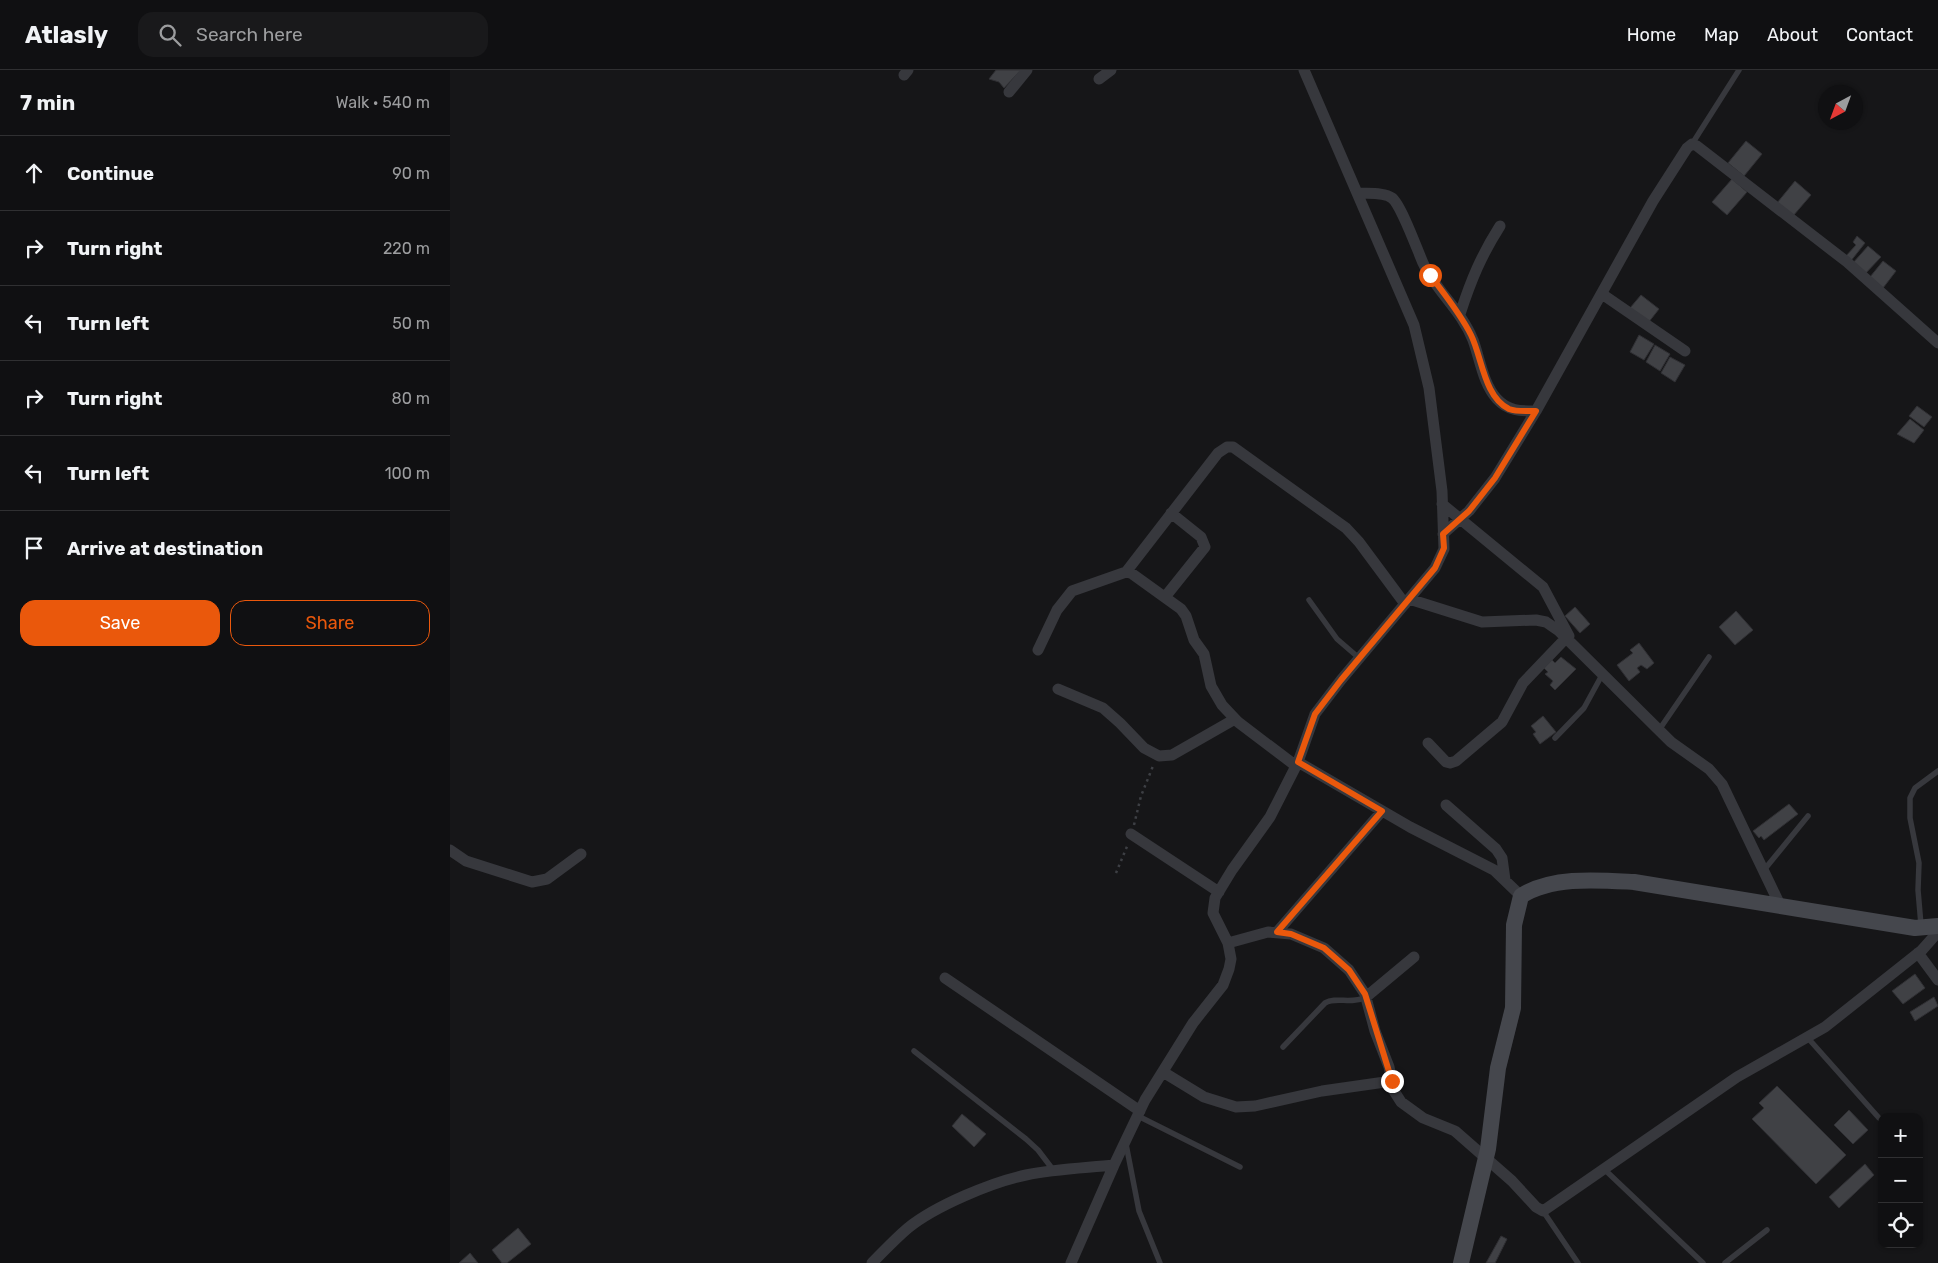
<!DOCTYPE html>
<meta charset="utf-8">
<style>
:root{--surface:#101012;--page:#19191b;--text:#f1f3f6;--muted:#9c9d9f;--line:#303032;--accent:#ea580c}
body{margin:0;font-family:Rubik,sans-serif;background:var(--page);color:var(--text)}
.controls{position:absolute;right:15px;bottom:15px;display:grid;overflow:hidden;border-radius:10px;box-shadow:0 1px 4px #0004}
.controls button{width:45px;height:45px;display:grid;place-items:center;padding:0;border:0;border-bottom:1px solid var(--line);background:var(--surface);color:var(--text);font:25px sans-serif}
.compass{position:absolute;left:1368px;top:15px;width:45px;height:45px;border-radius:50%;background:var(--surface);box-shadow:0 1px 4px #0004;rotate:221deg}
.stop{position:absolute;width:15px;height:15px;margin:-11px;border:4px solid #ea580c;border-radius:50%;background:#fff}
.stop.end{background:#ea580c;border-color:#fff;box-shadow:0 1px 5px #0008}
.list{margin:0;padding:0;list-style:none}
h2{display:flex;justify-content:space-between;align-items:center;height:65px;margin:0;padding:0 20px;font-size:21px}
h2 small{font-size:16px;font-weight:400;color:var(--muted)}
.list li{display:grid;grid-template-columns:32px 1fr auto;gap:15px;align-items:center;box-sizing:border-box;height:75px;padding:0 20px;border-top:1px solid var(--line)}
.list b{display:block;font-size:19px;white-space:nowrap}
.list em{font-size:16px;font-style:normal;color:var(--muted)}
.actions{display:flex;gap:10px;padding:15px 20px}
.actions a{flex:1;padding:11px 0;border:1px solid var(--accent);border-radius:15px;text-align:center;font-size:18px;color:var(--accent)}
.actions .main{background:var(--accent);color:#fff}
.icon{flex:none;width:28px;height:28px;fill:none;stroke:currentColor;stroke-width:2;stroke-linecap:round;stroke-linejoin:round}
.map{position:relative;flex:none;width:1488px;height:1193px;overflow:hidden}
header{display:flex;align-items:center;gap:30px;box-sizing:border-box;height:70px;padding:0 25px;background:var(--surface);border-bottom:1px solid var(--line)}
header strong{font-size:24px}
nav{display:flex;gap:28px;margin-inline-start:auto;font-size:18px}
.search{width:350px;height:45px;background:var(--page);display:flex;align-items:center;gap:12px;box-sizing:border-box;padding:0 18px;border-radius:15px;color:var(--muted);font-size:19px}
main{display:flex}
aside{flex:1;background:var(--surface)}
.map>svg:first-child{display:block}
.building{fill:#404145;stroke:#303034}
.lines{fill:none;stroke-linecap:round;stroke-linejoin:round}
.path{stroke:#3d3f44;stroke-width:2.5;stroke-dasharray:2.5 4;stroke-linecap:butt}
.lane{stroke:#37383d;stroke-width:5.5}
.street{stroke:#37383d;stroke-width:11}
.secondary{stroke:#45474d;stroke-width:16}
.route{stroke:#ea580c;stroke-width:6}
</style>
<header>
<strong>Atlasly</strong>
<div class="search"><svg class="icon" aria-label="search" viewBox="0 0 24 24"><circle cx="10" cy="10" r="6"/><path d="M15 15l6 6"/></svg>Search here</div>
<nav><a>Home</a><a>Map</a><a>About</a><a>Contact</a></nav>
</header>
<main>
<aside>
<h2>7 min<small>Walk · 540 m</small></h2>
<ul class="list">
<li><svg class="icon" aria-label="ahead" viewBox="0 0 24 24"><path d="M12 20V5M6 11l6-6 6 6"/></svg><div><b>Continue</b></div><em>90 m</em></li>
<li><svg class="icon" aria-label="right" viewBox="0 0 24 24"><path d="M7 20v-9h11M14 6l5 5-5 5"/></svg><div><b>Turn right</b></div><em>220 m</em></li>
<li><svg class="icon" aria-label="left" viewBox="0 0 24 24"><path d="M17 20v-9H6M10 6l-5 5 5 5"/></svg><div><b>Turn left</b></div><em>50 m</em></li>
<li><svg class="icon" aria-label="right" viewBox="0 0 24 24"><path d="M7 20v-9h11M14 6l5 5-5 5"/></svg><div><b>Turn right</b></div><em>80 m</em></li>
<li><svg class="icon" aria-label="left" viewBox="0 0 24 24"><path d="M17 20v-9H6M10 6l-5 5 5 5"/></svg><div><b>Turn left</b></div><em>100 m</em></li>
<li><svg class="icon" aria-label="arrive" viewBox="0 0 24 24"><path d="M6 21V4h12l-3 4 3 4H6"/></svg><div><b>Arrive at destination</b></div></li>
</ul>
<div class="actions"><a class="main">Save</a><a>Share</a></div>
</aside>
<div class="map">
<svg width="1488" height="1193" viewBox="0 0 1488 1193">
<rect width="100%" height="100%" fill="#161618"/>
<path class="building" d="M546 0H571L554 18 549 12 539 9Z
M1296 71 1312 84 1294 106 1278 93Z
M1282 109 1297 122 1277 145 1262 132Z
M1345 111 1361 125 1343 146 1327 133Z
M1407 166 1415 173 1400 192 1395 187 1406 175 1403 172Z
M1418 176 1431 187 1414 205 1402 194Z
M1433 191 1446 201 1433 218 1420 207Z
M1191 225 1209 239 1198 253 1180 238Z
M1189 265 1204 274 1194 290 1180 282Z
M1205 275 1220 284 1210 301 1196 292Z
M1220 287 1235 295 1225 312 1211 303Z
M1467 336 1482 347 1474 357 1459 346Z
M1460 349 1474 360 1464 373 1447 364Z
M1125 537 1140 554 1130 563 1115 546Z
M1286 541 1303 560 1285 575 1269 557Z
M1189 573 1204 593 1197 599 1191 595 1187 598 1190 602 1179 611 1167 595 1183 583 1180 580Z
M1111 587 1126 599 1105 620 1100 615 1103 611 1095 604 1098 602 1094 598 1102 590 1105 593Z
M1093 646 1106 662 1090 674 1083 664 1086 662 1081 656Z
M1339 734 1348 744 1314 770 1311 766 1309 768 1303 761Z
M1465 904 1475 918 1453 934 1442 921Z
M1484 927 1488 936 1465 951 1460 942Z
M1327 1016 1396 1085 1366 1114 1302 1049 1314 1038 1309 1033Z
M1399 1040 1418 1060 1403 1074 1384 1055Z
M512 1044 536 1064 524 1077 502 1056Z
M1415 1094 1424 1105 1389 1138 1379 1127Z
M68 1158 81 1174 57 1193H52L42 1180Z
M1051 1166 1057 1169 1045 1193H1036Z
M20 1183 28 1193H9Z"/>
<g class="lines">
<path class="path" d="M684 755 691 726 703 696
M666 803 678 774"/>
<path class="lane" d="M1242 74 1289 0
M859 530 887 569 909 588
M1209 660 1259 587
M1105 668 1134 638 1152 605
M1314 800 1358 746
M1471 855 1468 820 1469 793 1460 748V728L1465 718 1488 701
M1357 967 1429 1048
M833 977 875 933C887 926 900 935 916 927
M464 981 576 1069 588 1080 604 1101
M688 1046 790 1097
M676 1074 689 1141 710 1193
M1154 1099 1253 1193
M1093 1141 1128 1193
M1275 1193 1317 1160"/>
<path class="street" d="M454 5 458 0
M649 9 661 0
M559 22 577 0
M908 123C917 124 934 122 942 128 951 135 967 179 973 193 986 221 1011 240 1023 270 1030 289 1033 314 1047 329 1058 341 1070 341 1086 341
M1152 224 1235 281
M1010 244C1021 210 1031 186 1050 156
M992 434 1093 517 1119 566
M993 464 1019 441 1045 408 1086 341 1203 131 1237 78 1242 74 1247 76 1397 192 1488 273
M676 502 768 383 777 377H783L896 458 909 472 955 534
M715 527 755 477 751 467 721 443
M959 529 1032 552 1086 550 1096 552 1109 561 1221 672 1259 699 1272 714 1330 835
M588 580 607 540 622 521 676 502 681 503 731 539 736 546 744 570 754 584 761 616 772 635 788 652 846 696
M608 619 653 638 670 653 694 678 709 686 722 685 785 649
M978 673 996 692 1000 693 1006 691 1052 652 1073 613 1116 568
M848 692 960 757 1044 800 1071 826
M996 735 1046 779 1052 788 1055 810
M681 764 769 822
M0 780 16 791 82 812 97 809 131 784
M827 862 932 741
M778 873 818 862 841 864 874 878 899 900 915 924 925 961 939 997 944 1021 951 1032 973 1048 1005 1061 1062 1111 1086 1137 1093 1141 1287 1007 1375 957 1472 880 1488 862
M1468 883 1488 910
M495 908 690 1041
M916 927 964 887
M713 1002 754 1027 786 1037 805 1036 872 1021 942 1011
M422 1193C434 1181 445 1169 458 1158 485 1136 542 1112 576 1105 605 1099 635 1098 664 1095
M621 1193 664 1095 695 1030 743 953 773 915 779 899 781 889 778 873 763 843 765 828 782 800 820 747 848 692 865 644 891 610 985 498 994 479 992 421 979 318 964 255 854 0"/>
<path class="secondary" d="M1011 1193 1038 1079 1048 998 1063 938 1064 855 1071 826C1102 806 1148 810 1184 812L1465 858 1488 856"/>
</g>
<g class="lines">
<path class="route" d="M942 1011 915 924 899 900 874 878 841 864 827 862 932 741 848 692 865 644 891 610 985 498 994 478 993 464 1019 441 1045 408 1086 341C1077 341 1067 342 1059 339 1034 327 1032 287 1021 265 1010 243 995 225 980 205"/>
</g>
</svg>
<div class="controls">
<button>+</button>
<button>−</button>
<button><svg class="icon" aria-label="locate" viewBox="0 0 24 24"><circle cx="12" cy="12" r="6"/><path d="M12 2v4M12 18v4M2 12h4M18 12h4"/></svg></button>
</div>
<svg class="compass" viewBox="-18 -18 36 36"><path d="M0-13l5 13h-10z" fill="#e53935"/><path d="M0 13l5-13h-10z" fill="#9c9d9f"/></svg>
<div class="stop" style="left:980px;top:205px"></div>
<div class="stop end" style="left:942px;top:1011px"></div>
</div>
</main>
